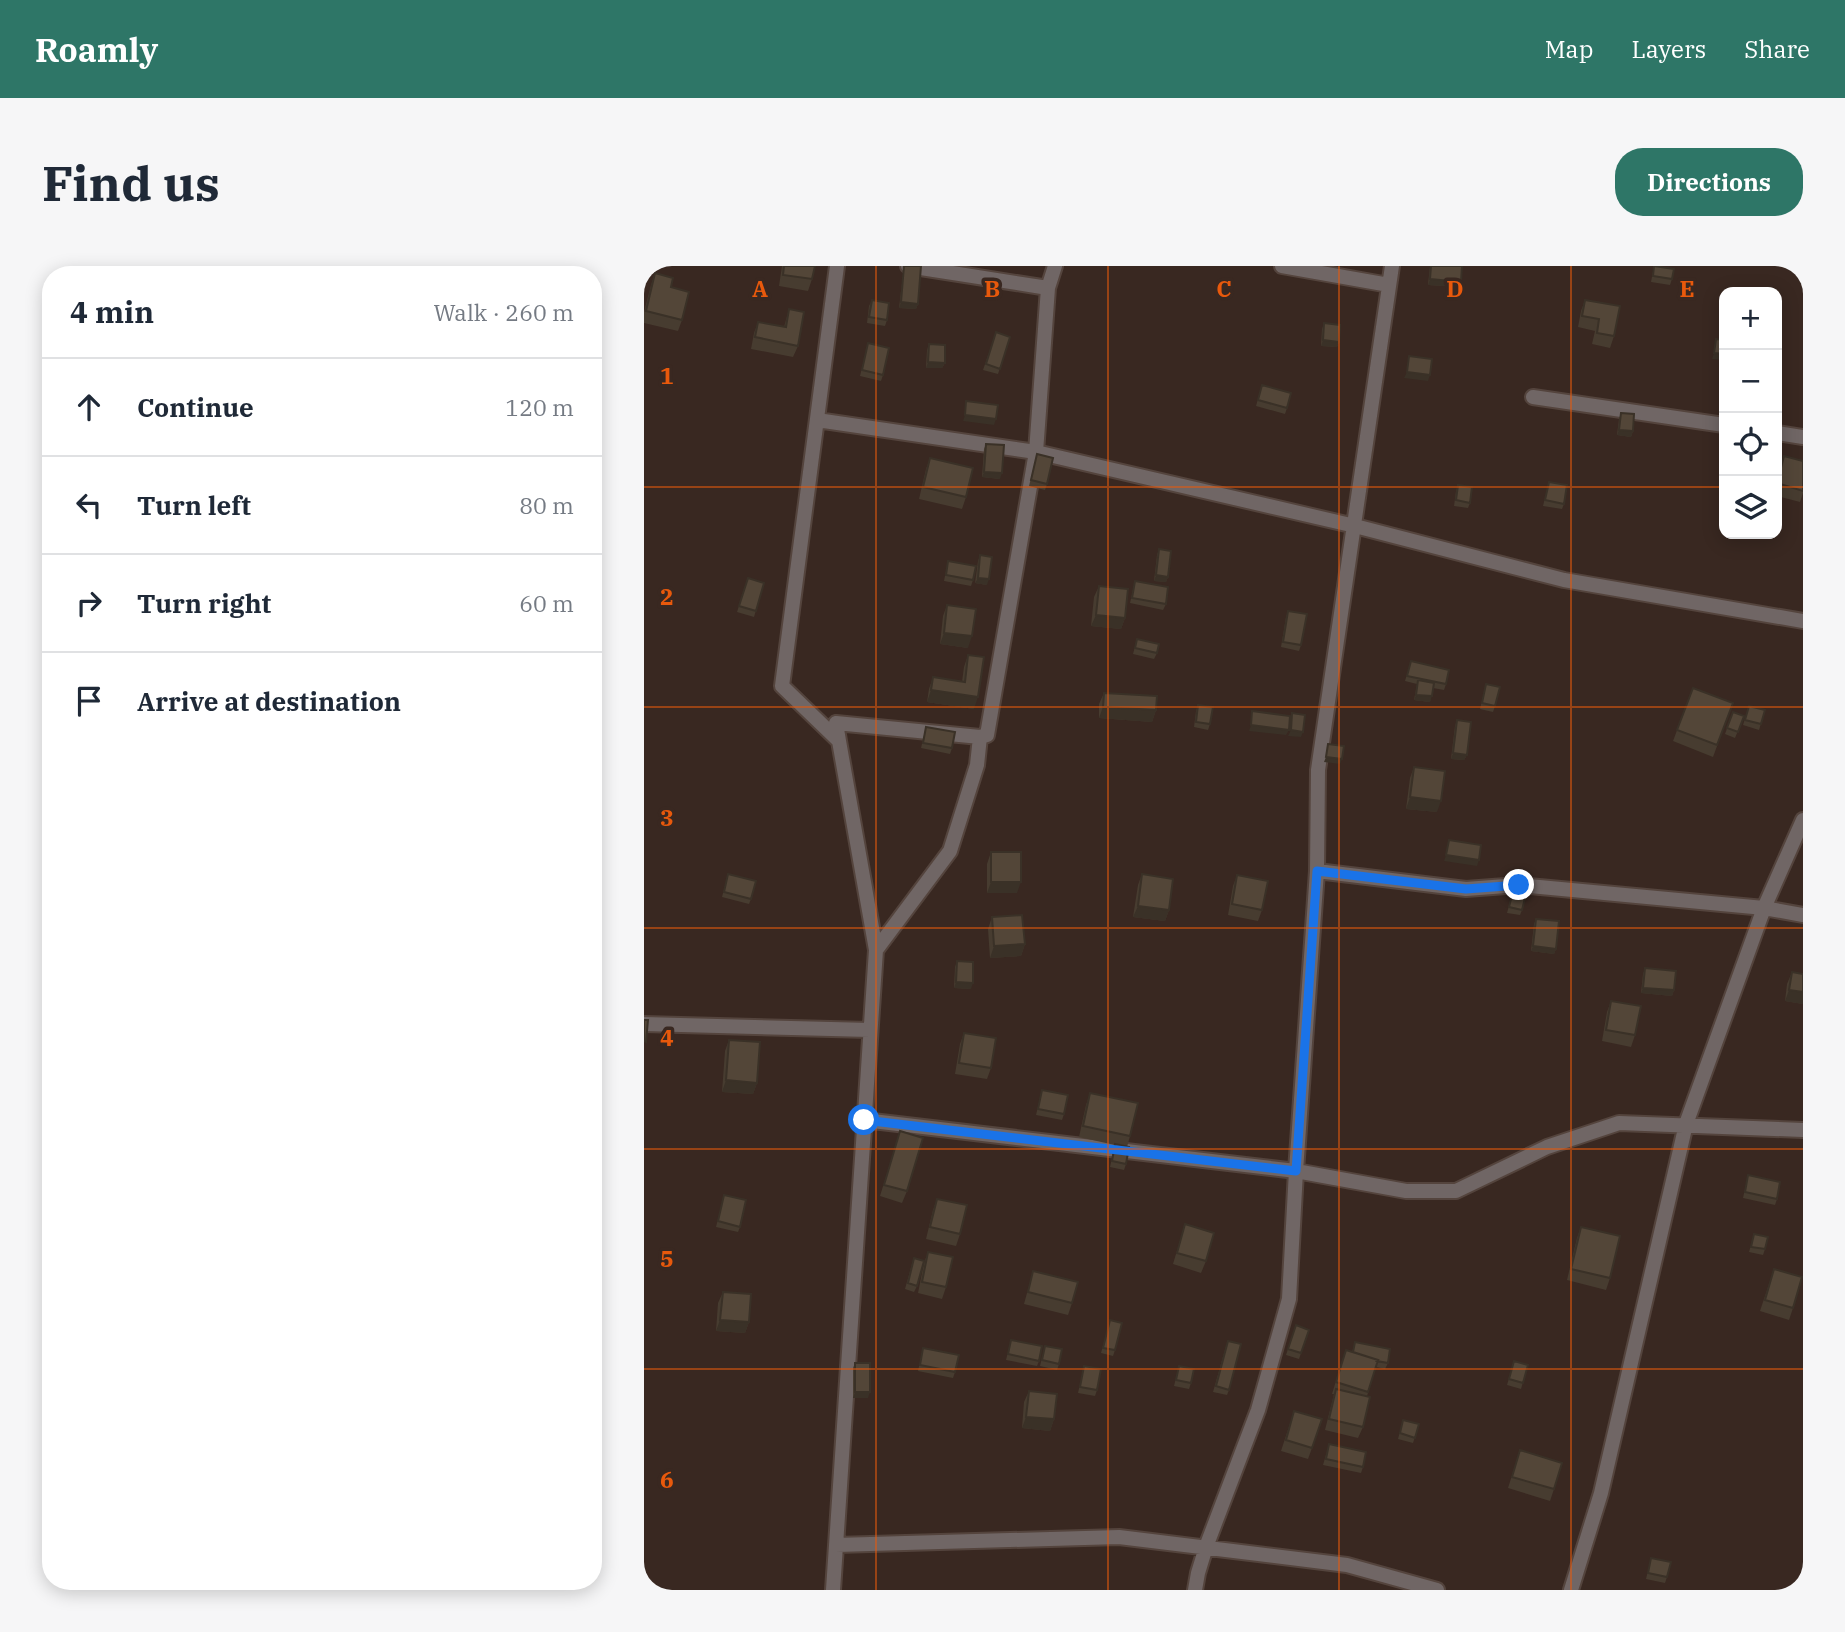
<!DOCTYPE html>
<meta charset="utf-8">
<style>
:root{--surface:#fff;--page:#f6f6f7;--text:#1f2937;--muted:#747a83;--line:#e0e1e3;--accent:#2e7667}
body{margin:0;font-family:"IBM Plex Serif",serif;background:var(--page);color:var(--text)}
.controls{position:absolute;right:21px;top:21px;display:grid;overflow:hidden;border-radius:14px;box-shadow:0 4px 18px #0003}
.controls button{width:63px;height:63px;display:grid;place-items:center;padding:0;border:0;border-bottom:2px solid var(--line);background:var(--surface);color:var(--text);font:35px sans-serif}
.stop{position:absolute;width:21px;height:21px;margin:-16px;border:5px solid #1a73e8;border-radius:50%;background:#fff}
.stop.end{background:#1a73e8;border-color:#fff;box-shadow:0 2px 7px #0008}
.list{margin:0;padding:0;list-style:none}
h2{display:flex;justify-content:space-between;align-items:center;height:91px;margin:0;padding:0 28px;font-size:30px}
h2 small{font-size:23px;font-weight:400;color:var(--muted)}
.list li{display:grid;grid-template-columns:46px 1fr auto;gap:21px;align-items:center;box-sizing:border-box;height:98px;padding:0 28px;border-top:2px solid var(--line)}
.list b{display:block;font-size:26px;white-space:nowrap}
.list em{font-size:23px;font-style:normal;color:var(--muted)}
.icon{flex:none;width:38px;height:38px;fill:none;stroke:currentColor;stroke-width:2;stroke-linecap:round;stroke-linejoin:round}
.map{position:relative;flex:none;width:1159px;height:1324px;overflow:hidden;border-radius:28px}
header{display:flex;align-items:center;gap:42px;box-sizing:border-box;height:98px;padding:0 35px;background:var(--accent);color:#fff}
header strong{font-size:33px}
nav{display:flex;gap:38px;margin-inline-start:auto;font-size:24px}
.intro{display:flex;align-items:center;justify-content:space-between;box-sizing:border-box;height:168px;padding:0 42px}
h1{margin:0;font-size:49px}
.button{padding:18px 32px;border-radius:28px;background:var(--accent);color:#fff;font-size:24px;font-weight:700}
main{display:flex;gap:42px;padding:0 42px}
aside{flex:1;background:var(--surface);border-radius:28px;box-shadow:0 4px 18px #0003}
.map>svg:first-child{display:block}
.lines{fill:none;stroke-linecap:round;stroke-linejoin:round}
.street-casing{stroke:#54443d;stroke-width:18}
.street{stroke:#706665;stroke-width:14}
.wall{fill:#473c30}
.shaded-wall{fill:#3a3127}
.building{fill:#534638;stroke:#3a3127;stroke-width:2}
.route{stroke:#1a73e8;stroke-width:9}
.grid{fill:none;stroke:#e8590c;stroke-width:2;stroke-opacity:0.55}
.grid-label{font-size:23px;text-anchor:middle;font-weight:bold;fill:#e8590c;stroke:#392821;stroke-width:7;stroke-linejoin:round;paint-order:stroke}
</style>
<header>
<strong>Roamly</strong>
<nav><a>Map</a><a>Layers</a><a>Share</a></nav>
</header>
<div class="intro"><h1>Find us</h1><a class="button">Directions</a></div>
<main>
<aside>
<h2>4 min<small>Walk · 260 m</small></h2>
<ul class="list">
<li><svg class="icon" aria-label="ahead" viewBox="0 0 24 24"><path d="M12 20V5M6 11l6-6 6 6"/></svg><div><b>Continue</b></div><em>120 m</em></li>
<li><svg class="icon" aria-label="left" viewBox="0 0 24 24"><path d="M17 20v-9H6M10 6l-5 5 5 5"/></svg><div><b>Turn left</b></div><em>80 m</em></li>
<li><svg class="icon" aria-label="right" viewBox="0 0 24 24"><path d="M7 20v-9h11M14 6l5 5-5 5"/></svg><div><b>Turn right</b></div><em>60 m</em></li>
<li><svg class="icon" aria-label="arrive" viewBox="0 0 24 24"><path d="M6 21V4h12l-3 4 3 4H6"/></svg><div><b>Arrive at destination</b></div></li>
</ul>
</aside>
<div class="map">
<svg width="1159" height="1324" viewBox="0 0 1159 1324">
<rect width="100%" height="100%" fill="#392821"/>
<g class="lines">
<defs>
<path id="street" d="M264 0 404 22
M638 0 745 19
M889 131 1080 159
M173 154 392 186 711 260 920 314 1159 355
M1133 167 1159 171
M195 475 192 457 336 471 343 469 392 186 404 22 411 0
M673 605 822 623 875 619 1120 642 1159 649
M232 684 306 585 333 499 336 471
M0 758 226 764
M220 854 652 905 762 925H812L903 881 975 857 1159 864
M192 1279 475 1271 703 1299 793 1324
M189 1324 232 684 195 475 138 420 193 0
M551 1324 554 1307 562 1281 614 1144 645 1033 652 905 673 605 674 504 748 0
M927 1324 957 1227 1042 858 1120 642 1159 554"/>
</defs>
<use href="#street" class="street-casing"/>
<use href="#street" class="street"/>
</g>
<path class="wall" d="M138 0H171L168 13 164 25 135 20Z
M260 0H277L274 38 272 43 255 42Z
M786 0H818L815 21 784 19Z
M1010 0 1028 13 1026 19 1007 16Z
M11 7 27 21 38 54 34 65 0 57V46L7 19Z
M228 34 243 54 241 60 223 57 225 40Z
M941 34 970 70 966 82 948 78 951 65 934 61 937 45Z
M145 43 154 80 149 91 107 83 110 67 114 56 140 61Z
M680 57 695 76 693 81 677 80 678 63Z
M352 66 366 71 354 108 339 104Z
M224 77 239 109 237 115 216 110Z
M285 78 301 97 298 102H282L283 84Z
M618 119 643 142 641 148 612 140Z
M977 147 989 165 987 171 973 169 975 153Z
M342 178 356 213 338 211 340 183Z
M393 188 403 218 401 224 385 220Z
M1140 190 1159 195V227L1156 236 1133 230V213Z
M286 192 322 231 318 243 275 233 282 203Z
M905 216 920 238 918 243 899 240Z
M814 219 826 237 824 242 810 240 812 225Z
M515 283 524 311 522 316 510 315 513 289Z
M336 289 343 319 331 317 334 295Z
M304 295 329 314 327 320 300 315Z
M104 312 120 317 110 351 93 346Z
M491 315 522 338 519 344 486 337Z
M455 320 481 352 477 363 447 360 450 331Z
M303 339 324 382 296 378 299 350Z
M644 345 657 379 655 385 637 381 642 351Z
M493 373 513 387 510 393 489 388Z
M324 389 330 443 283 436 285 423 289 411 318 416 320 401Z
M767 395 802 418 800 424 789 422 786 436 770 434 773 418 761 415Z
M842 418 851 440 849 446 836 443Z
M1049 422 1089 437 1069 491 1029 475Z
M460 427 512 444 508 456 455 452V438Z
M554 439 566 458 564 464 550 461 552 445Z
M1105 440 1121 444 1115 464 1099 459Z
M1089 446 1100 450 1091 472 1081 468Z
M813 454 823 489 820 494 807 493 811 460Z
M282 461 308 482 306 488 277 482Z
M770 501 793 546 762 543 766 512Z
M347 586 373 627H343V598Z
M84 608 107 633 105 638 78 631Z
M498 608 525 644 521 655 489 651 494 619Z
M593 609 618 644 614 655 584 649 589 620Z
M869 625 878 644 876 649 863 647Z
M348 651 381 678 377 690 346 692 344 663Z
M892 653 912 683 910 688 887 685 890 658Z
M313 695 327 723 310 722 311 701Z
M1001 702 1030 724 1028 730 997 727 999 708Z
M1148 706 1159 708V738L1141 735 1143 718Z
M967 735 991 769 987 781 958 775 963 746Z
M320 767 347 802 343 813 311 808 316 778Z
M85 774 113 817 109 828 78 826 81 785Z
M398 824 420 848 418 854 392 849Z
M446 827 486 870 483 881 482 898 480 904 466 901 471 879 435 871 442 839Z
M256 865 263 925 258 937 236 930Z
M1104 909 1133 933 1131 939 1099 932Z
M80 929 96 961 94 966 72 961Z
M293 933 316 968 312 980 282 973 289 944Z
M541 958 562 995 557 1007 529 998Z
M937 961 966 1012 962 1024 923 1014 933 972Z
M1110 968 1121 983 1119 989 1105 986Z
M284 986 302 1021 298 1033 274 1027 280 997Z
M268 998 273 1020 270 1026 261 1023Z
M1130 1003 1149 1042 1145 1054 1116 1045Z
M389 1005 428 1037 424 1049 380 1038Z
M79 1026 105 1056 101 1067 72 1065 74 1037Z
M466 1054 471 1084 469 1090 457 1087Z
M652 1059 665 1064 655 1093 642 1089Z
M367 1074 395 1095 393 1100 362 1094Z
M711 1076 744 1097 741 1103 732 1101 723 1130 719 1161 714 1172 681 1164 690 1128H688L698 1095 702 1084 708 1086Z
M401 1080 415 1098 413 1104 396 1100Z
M582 1080 585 1124 583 1129 569 1126Z
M279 1082 311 1106 309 1112 274 1105Z
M870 1095 884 1099 877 1123 863 1119Z
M211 1097 224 1132H209V1102Z
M440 1100 453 1124 451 1130 434 1127Z
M535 1100 547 1117 545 1123 530 1120Z
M385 1125 410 1153 406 1165 378 1162 380 1136Z
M650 1145 668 1182 664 1193 637 1185Z
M759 1154 775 1158 769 1177 754 1173Z
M685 1178 719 1201 717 1207 679 1199Z
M876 1184 910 1223 906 1235 864 1222Z
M1007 1292 1023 1311 1021 1317 1002 1313Z"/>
<path class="shaded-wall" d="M786 13 817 16 815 21 784 19Z
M257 36 274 38 272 43 255 42Z
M679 74 695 76 693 81 677 80Z
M1070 87 1080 88V94L1068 93Z
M284 96 301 97 298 102H282Z
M763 106 786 109 784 115 760 112Z
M321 149 352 153 350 159 319 155Z
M975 164 989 165 987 171 973 169Z
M340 206 358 207 356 213 338 211Z
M512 309 524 311 522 316 510 315Z
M334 312 345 313 343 319 331 317Z
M452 349 481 352 477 363 447 360Z
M300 367 328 370 324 382 296 378Z
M287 424 334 431 330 443 283 436Z
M772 429 788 430 786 436 770 434Z
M459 441 512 444 508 456 455 452Z
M607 459 645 464 642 469 605 465Z
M647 464 659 466 657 471 644 470Z
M809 487 823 489 820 494 807 493Z
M682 491 698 493 696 498 680 496Z
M766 531 797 535 793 546 762 543Z
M802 589 835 594 833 600 800 595Z
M347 616H377L373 627H343Z
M494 640 525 644 521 655 489 651Z
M381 678 377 690 346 692 350 680Z
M889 680 912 683 910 688 887 685Z
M312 716 329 717 327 723 310 722Z
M999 722 1030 724 1028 730 997 727Z
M1145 724 1159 726V738L1141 735Z
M82 814 113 817 109 828 78 826Z
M76 1054 105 1056 101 1067 72 1065Z
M211 1126H226L224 1132H209Z
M382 1151 410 1153 406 1165 378 1162Z"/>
<path class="building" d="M140 0H171L168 13 139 9Z
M260 0H277L274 38 257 36Z
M787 0H818L817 16 786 13Z
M1010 0 1030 3 1028 13 1009 10Z
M11 7 29 12 27 21 45 26 38 54 2 45Z
M228 34 245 37 243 54 225 51Z
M941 34 976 40 970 70 953 67 955 53 938 50Z
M145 43 160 46 154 80 111 71 114 56 142 61Z
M680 57 696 59 695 76 679 74Z
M352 66 366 71 356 103 342 98Z
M1072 73 1080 74V88L1070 87Z
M224 77 245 82 239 109 218 104Z
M285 78 301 79V97L284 96Z
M765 90 788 93 786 109 763 106Z
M618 119 647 127 643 142 614 134Z
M322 135 354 139 352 153 321 149Z
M977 147 990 148 989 165 975 164Z
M342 178 360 179 358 207 340 206Z
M393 188 409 192 403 218 387 214Z
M1140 190 1159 195V225L1133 217Z
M286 192 329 202 322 231 279 221Z
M905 216 923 219 920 238 901 234Z
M814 219 828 221 826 237 812 234Z
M515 283 527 285 524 311 512 309Z
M336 289 348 291 345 313 334 312Z
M304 295 332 300 329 314 302 309Z
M104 312 120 317 112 345 95 340Z
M491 315 524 321 522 338 488 332Z
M455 320 484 323 481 352 452 349Z
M303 339 332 343 328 370 300 367Z
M644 345 663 348 657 379 639 376Z
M493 373 515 378 513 387 491 382Z
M324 389 340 391 334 431 287 424 289 411 321 416Z
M767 395 805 404 802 418 763 410Z
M774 414 790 417 788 430 772 429Z
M842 418 856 421 851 440 838 437Z
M1049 422 1089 437 1073 479 1033 464Z
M460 427 513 430 512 444 459 441Z
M554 439 569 441 566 458 552 456Z
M1105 440 1121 444 1117 458 1101 454Z
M608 445 646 450 645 464 607 459Z
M1089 446 1100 450 1094 466 1083 462Z
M648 447 661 449 659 466 647 464Z
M813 454 827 456 823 489 809 487Z
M282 461 311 466 308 482 279 477Z
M684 478 700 480 698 493 682 491Z
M770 501 801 505 797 535 766 531Z
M805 574 837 579 835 594 802 589Z
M347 586H377V616H347Z
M84 608 112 615 107 633 80 626Z
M498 608 529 613 525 644 494 640Z
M593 609 624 615 618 644 588 638Z
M869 625 882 628 878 644 865 641Z
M378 649 381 678 350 680 348 651Z
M892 653 915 655 912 683 889 680Z
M313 695 329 696V717L312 716Z
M1001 702 1032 705 1030 724 999 722Z
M1148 706 1159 708V726L1145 724Z
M967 735 997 740 991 769 962 764Z
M0 754H4L2 776 0 775Z
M320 767 352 772 347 802 315 797Z
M85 774 116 776 113 817 82 814Z
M398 824 424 829 420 848 394 843Z
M446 827 494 837 486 870 439 860Z
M256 865 279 872 263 925 240 919Z
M471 878 485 881 482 898 468 895Z
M1104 909 1136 916 1133 933 1101 926Z
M80 929 102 934 96 961 74 955Z
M293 933 323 939 316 968 286 961Z
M541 958 570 967 562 995 533 987Z
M937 961 976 970 966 1012 927 1003Z
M1110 968 1124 971 1121 983 1107 981Z
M284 986 309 991 302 1021 278 1016Z
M270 992 280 995 273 1020 264 1017Z
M1130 1003 1158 1011 1149 1042 1121 1034Z
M389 1005 434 1016 428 1037 384 1026Z
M79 1026 107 1028 105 1056 76 1054Z
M466 1054 478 1057 471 1084 459 1082Z
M652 1059 665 1064 657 1087 644 1083Z
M367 1074 398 1080 395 1095 364 1088Z
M584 1075 597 1078 585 1124 572 1120Z
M711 1076 746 1083 744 1097 733 1095 734 1094 709 1086Z
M401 1080 418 1083 415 1098 398 1094Z
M279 1082 315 1089 311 1106 276 1099Z
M702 1084 734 1094 724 1126 692 1116Z
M870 1095 884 1099 879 1117 865 1113Z
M211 1097H226V1126H211Z
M440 1100 457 1103 453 1124 436 1121Z
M535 1100 550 1103 547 1117 532 1114Z
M692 1123 726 1131 719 1161 685 1153Z
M385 1125 413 1128 410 1153 382 1151Z
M650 1145 678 1153 668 1182 642 1174Z
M759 1154 775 1158 771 1172 756 1167Z
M685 1178 722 1186 719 1201 682 1193Z
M876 1184 918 1197 910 1223 868 1211Z
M1007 1292 1027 1296 1023 1311 1004 1307Z"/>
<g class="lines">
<path class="route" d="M220 854 652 905 673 605 822 623 875 619"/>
</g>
<path class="grid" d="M232 0V1324M464 0V1324M695 0V1324M927 0V1324M0 221H1080M1133 221H1159M0 441H1159M0 662H1159M0 883H1159M0 1103H1159"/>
<g class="grid-label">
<text x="116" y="31">A</text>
<text x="348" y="31">B</text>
<text x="580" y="31">C</text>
<text x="811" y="31">D</text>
<text x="1043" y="31">E</text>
<text x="23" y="118">1</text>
<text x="23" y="339">2</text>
<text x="23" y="560">3</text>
<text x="23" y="780">4</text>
<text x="23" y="1001">5</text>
<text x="23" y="1222">6</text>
</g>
</svg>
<div class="controls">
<button>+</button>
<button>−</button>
<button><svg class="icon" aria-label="locate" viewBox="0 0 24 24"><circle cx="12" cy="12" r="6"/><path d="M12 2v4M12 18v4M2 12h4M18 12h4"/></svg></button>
<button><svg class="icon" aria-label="layers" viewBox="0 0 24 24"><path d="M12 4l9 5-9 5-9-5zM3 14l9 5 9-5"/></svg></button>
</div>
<div class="stop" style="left:220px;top:854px"></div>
<div class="stop end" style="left:875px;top:619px"></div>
</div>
</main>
